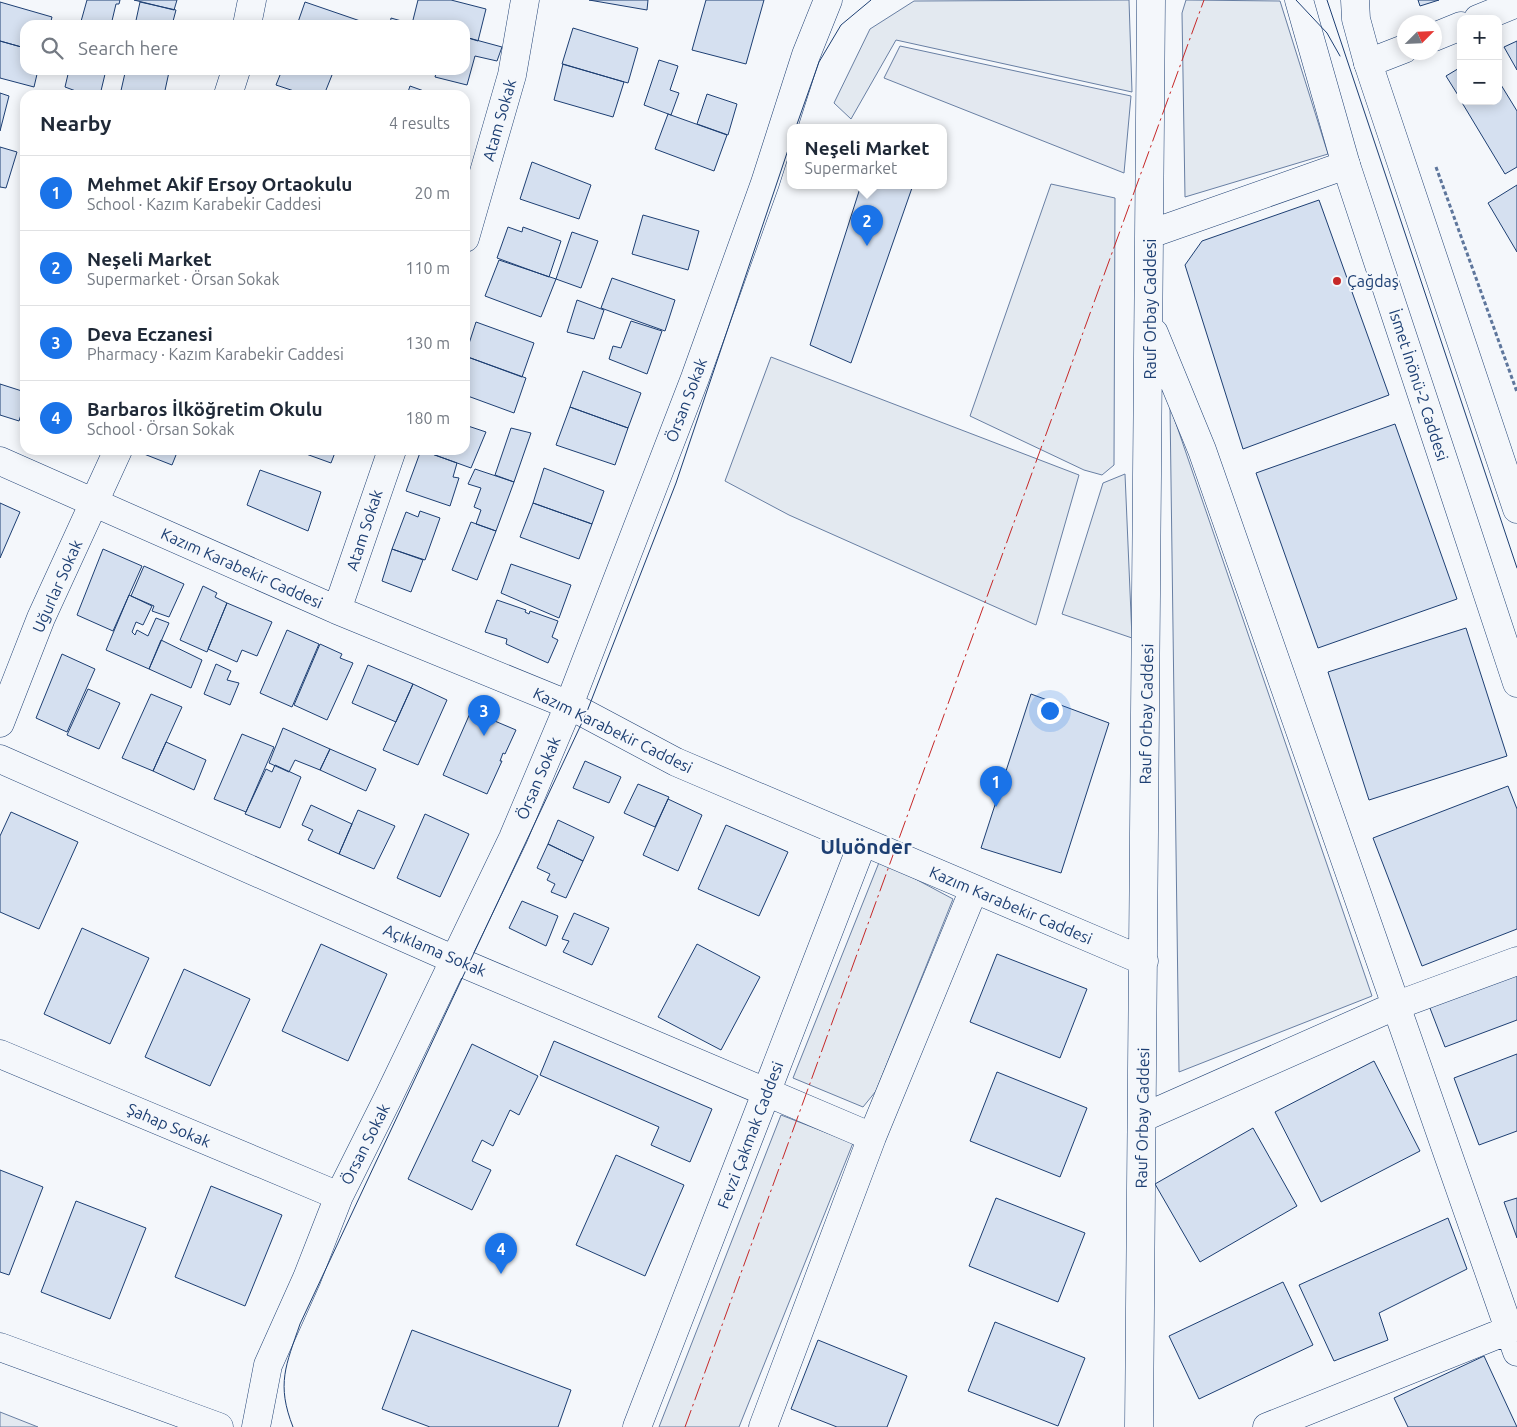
<!DOCTYPE html>
<meta charset="utf-8">
<style>
:root{--surface:#fff;--page:#f6f6f7;--text:#1f2937;--muted:#747a83;--line:#e0e1e3;--accent:#1a73e8}
body{margin:0;font-family:Ubuntu,sans-serif;background:var(--page);color:var(--text)}
.controls{position:absolute;right:15px;top:15px;display:grid;overflow:hidden;border-radius:10px;box-shadow:0 2px 12px #0003}
.controls button{width:45px;height:45px;display:grid;place-items:center;padding:0;border:0;border-bottom:1px solid var(--line);background:var(--surface);color:var(--text);font:25px sans-serif}
.compass{position:absolute;left:1397px;top:15px;width:45px;height:45px;border-radius:50%;background:var(--surface);box-shadow:0 2px 12px #0003;rotate:66deg}
.you{position:absolute;left:1049px;top:710px;width:18px;height:18px;margin:-12px;border:4px solid #fff;border-radius:50%;background:#1a73e8;box-shadow:0 0 0 8px #1a73e833}
.badge{display:grid;place-items:center;width:32px;height:32px;border-radius:50%;background:var(--accent);color:#fff;font-size:16px;font-weight:700}
.pin{position:absolute;translate:-50% -41px;filter:drop-shadow(0 1px 2px #0008)}
.pin::after{content:'';position:absolute;top:26px;width:18px;height:15px;background:inherit;clip-path:polygon(0 0,100% 0,50% 100%)}
.popup{position:absolute;left:787px;top:124px;width:160px;height:65px;box-sizing:border-box;display:grid;place-content:center;border-radius:10px;background:var(--surface);filter:drop-shadow(0 1px 4px #0005);font-size:16px;white-space:nowrap;color:var(--muted)}
.popup b{font-size:19px;color:var(--text)}
.popup::after{content:'';position:absolute;left:50%;top:100%;margin-left:-10px;border:10px solid transparent;border-top-color:var(--surface)}
.list{margin:0;padding:0;list-style:none}
h2{display:flex;justify-content:space-between;align-items:center;height:65px;margin:0;padding:0 20px;font-size:21px}
h2 small{font-size:16px;font-weight:400;color:var(--muted)}
.list li{display:grid;grid-template-columns:32px 1fr auto;gap:15px;align-items:center;box-sizing:border-box;height:75px;padding:0 20px;border-top:1px solid var(--line)}
.list b{display:block;font-size:19px;white-space:nowrap}
.list p{margin:0;font-size:16px;white-space:nowrap;color:var(--muted)}
.list em{font-size:16px;font-style:normal;color:var(--muted)}
.icon{flex:none;width:28px;height:28px;fill:none;stroke:currentColor;stroke-width:2;stroke-linecap:round;stroke-linejoin:round}
.map{position:relative;flex:none;width:1517px;height:1427px;overflow:hidden}
.search{position:absolute;background:var(--surface);box-shadow:0 2px 12px #0003;left:20px;top:20px;width:450px;height:55px;display:flex;align-items:center;gap:12px;box-sizing:border-box;padding:0 18px;border-radius:15px;color:var(--muted);font-size:19px}
.panel{position:absolute;background:var(--surface);box-shadow:0 2px 12px #0003;left:20px;top:90px;width:450px;height:365px;border-radius:15px}
.map>svg:first-child{display:block}
.green{fill:#e3e9f0;stroke:#687fa3}
.parking{fill:#e3e8f0;stroke:#687fa3}
.building{fill:#d5e0f0;stroke:#1d3f73}
.lines{fill:none;stroke-linecap:round;stroke-linejoin:round}
.minor-casing{stroke:#1d3f73;stroke-width:29}
.major-casing{stroke:#1d3f73;stroke-width:29}
.path{stroke:#5e769c;stroke-width:3;stroke-dasharray:4 2.5;stroke-linecap:butt}
.minor{stroke:#f4f7fb;stroke-width:28}
.major{stroke:#f4f7fb;stroke-width:28}
.tram{stroke:#1d3f73;stroke-width:1}
.power{stroke:#c62828;stroke-width:1;stroke-dasharray:18 4 2.5 4;stroke-linecap:butt}
.poi-dot{fill:#c62828;stroke:#f4f7fb;stroke-width:2}
.labels{text-anchor:middle;stroke-width:4;stroke-linejoin:round;paint-order:stroke}
.street-label{font-size:16px;fill:#1d3f73;stroke:#f4f7fb}
.poi-label{font-size:16px;fill:#1d3f73;stroke:#f4f7fb;text-anchor:start}
.district-label{font-size:21px;font-weight:bold;fill:#1d3f73;stroke:#f4f7fb}
</style>
<div class="map">
<svg width="1517" height="1427" viewBox="0 0 1517 1427">
<rect width="100%" height="100%" fill="#f4f7fb"/>
<path class="green" d="M1129 0 1132 92 896 40 851 119 834 103 870 29 914 1Z
M1186 0 1280 1 1328 154 1185 197 1182 13Z
M1051 184 1115 198 1114 465 1102 475 1084 470 970 416Z
M771 357 1079 475 1036 625 789 515 725 481Z
M1170 406 1372 996 1179 1072Z
M1125 474 1132 638 1062 614 1103 483Z
M880 860 953 899 876 1091 863 1107 793 1078Z
M781 1115 853 1143 739 1427H659Z
M0 1412 38 1427H0Z"/>
<path class="parking" d="M900 46 1131 96 1124 173 884 78Z"/>
<path class="building" d="M87 0H120L119 4H116L111 25H80Z
M134 0H177L174 10Z
M418 0H451L486 9 478 41 465 37V25L412 24Z
M589 0H648L647 10Z
M706 0H764L746 64 692 50Z
M1418 0H1439L1420 6Z
M0 2 52 17 50 25H25V48L0 41Z
M140 2 176 10 172 25H135Z
M305 2 369 24 297 25Z
M391 18 412 24 417 25H390Z
M573 28 638 48 628 83 562 64Z
M465 37 502 47 497 61 475 56 467 85 435 77 437 70H465Z
M0 41 25 48V70H38L34 87 0 78Z
M1517 41V70L1504 47Z
M659 60 678 66 670 90 679 93 671 115 644 105Z
M563 64 624 82 613 117 554 100Z
M1461 67V100L1446 76Z
M69 70H106L100 95 84 94 65 87Z
M123 70 169 72 164 95H120L125 73H122Z
M282 70H334L324 95H306L276 85Z
M1498 80 1517 111V167L1505 174 1461 101H1498Z
M410 86 435 95H407Z
M0 93 9 96 0 131Z
M707 94 737 104 728 135 697 124Z
M668 114 727 135 714 171 655 149Z
M0 147 17 152 6 188 0 187Z
M532 162 591 185 579 219 520 199Z
M861 185H913L851 363 810 345Z
M1517 185V252L1488 203Z
M1319 200 1389 395 1243 449 1185 265 1202 241Z
M643 215 699 231 688 270 632 254Z
M508 227 522 232 523 227 561 241 549 277 497 258Z
M572 232 598 241 581 288 556 279Z
M499 260 556 279 541 317 485 296Z
M612 278 675 300 665 331 601 308Z
M577 300 604 310 594 339 567 332Z
M631 321 662 331 647 374 609 359 613 346 621 348Z
M476 322 534 343 522 377 465 356Z
M465 356 526 378 514 413 465 395Z
M583 371 641 393 628 428 570 407Z
M0 384 25 392V402L19 421 0 415Z
M570 407 628 428 615 465 556 445Z
M1395 424 1457 599 1318 648 1256 473Z
M465 425 486 432 471 468 421 450H465Z
M511 428 531 433 514 482 495 475Z
M145 450H178L172 465 144 454Z
M229 450H242L241 454Z
M295 450H336L331 463Z
M421 450 457 463 453 477 459 478 450 506 406 491Z
M544 468 604 491 592 524 533 503Z
M475 469 514 482 496 531 476 524 481 510 474 507 481 488 468 484Z
M260 470 321 492 308 531 247 505Z
M0 503 20 512 0 558Z
M533 503 592 524 579 559 520 537Z
M420 511 440 518 425 560 392 549 406 512 418 517Z
M471 522 496 531 477 580 452 570Z
M103 549 142 566 113 631 77 615Z
M392 549 423 560 411 592 382 581Z
M511 564 571 585 559 618 501 593Z
M144 566 184 584 169 617 152 611 154 606 131 596Z
M203 586 217 593 215 597 227 603 207 652 180 640Z
M129 595 152 606 143 625 136 622 132 632 135 635 137 630 148 636 156 618 169 623 149 669 106 650Z
M497 600 526 610 525 612 529 614 530 611 558 621 552 637 558 640 548 663 506 644 507 639 485 632Z
M227 603 272 622 257 656 242 650 237 662 208 649Z
M1466 628 1507 756 1369 800 1328 672Z
M287 630 319 644 292 707 260 693Z
M161 640 202 660 191 688 149 669Z
M320 644 342 654 340 658 353 663 327 720 294 705Z
M62 654 95 669 67 732 36 718Z
M216 664 231 671 227 680 239 683 230 705 204 694Z
M368 665 413 684 396 722 352 703Z
M413 684 447 700 418 765 383 750Z
M88 689 120 703 99 749 67 735Z
M151 694 182 707 153 771 122 758Z
M1031 694 1109 723 1061 873 981 848Z
M471 711 516 730 505 754 503 753 500 761H502L487 794 443 775Z
M283 728 330 749 320 770 295 760 289 772 269 763Z
M242 734 274 747 246 812 214 799Z
M166 742 206 760 194 790 153 771Z
M330 749 376 769 366 791 320 770Z
M585 761 621 777 609 803 573 788Z
M275 765 301 777 280 828 245 814 266 769 272 772Z
M638 784 669 797 655 827 624 813Z
M1508 786 1517 809V929L1422 966 1373 838Z
M668 799 702 815 678 871 643 855Z
M311 805 352 824 339 854 308 840 313 830 302 825Z
M358 810 395 826 374 869 339 854Z
M11 812 78 842 39 929 0 912V836Z
M425 814 469 834 440 897 397 878Z
M558 820 594 837 583 861 548 844Z
M726 825 788 852 759 916 698 889Z
M548 844 583 861 566 898 551 892 555 884 547 880 550 874 537 868Z
M522 901 558 916 546 946 509 928Z
M574 913 609 928 592 965 563 952 569 941 562 939Z
M82 928 149 958 110 1044 44 1014Z
M321 944 387 974 348 1061 282 1031Z
M697 944 760 977 721 1050 658 1017Z
M997 954 1087 989 1060 1058 970 1022Z
M184 969 250 999 210 1086 145 1057Z
M1517 970V1020L1445 1047 1428 1003Z
M554 1041 712 1109 690 1162 651 1145 659 1127 540 1075Z
M472 1044 538 1076 519 1115 510 1110 493 1146 482 1140 472 1161 491 1170 472 1210 408 1179Z
M1517 1054V1131L1479 1145 1454 1078Z
M1374 1061 1420 1151 1321 1202 1275 1112Z
M997 1072 1087 1108 1060 1177 970 1141Z
M1253 1128 1297 1206 1200 1262 1155 1184Z
M616 1155 684 1185 645 1276 576 1245Z
M0 1170 43 1187 9 1275 0 1272Z
M211 1186 282 1215 245 1306 175 1277Z
M996 1198 1085 1233 1058 1302 969 1266Z
M1517 1198V1238L1504 1202Z
M76 1201 146 1228 110 1319 41 1292Z
M1448 1218 1467 1269 1379 1313 1388 1340 1334 1361 1299 1285Z
M1283 1282 1313 1345 1199 1399 1169 1336Z
M995 1322 1085 1358 1058 1426 968 1391Z
M412 1330 571 1390 558 1427H430L382 1409Z
M818 1340 907 1376 887 1427H837L791 1409Z
M1484 1356 1517 1427H1408L1394 1398Z"/>
<g class="lines">
<defs>
<path id="minor" d="M1478 19 1517 3
M247 25 252 0
M1434 37 1461 26
M1368 63 1404 49
M228 95 236 70
M1150 234 1346 165
M465 238 512 75 525 0
M1154 333 1202 450 1517 1352
M0 461 337 610 569 705 676 762 1144 961
M337 610 392 450
M0 723 41 618 118 450
M0 759 455 960 872 1137
M0 1054 339 1196
M1142 1118 1395 1006 1517 961
M0 1347 219 1427
M256 1427 268 1365 307 1278 339 1196 389 1096 513 838 569 705 695 378 765 183 806 55 828 0
M637 1427 863 842
M763 1427 872 1137 974 889
M1139 1427 1151 0
M1267 1427 1509 1330"/>
<path id="major" d="M1299 0 1346 165 1517 683
M1355 0 1356 19 1368 63 1517 509"/>
</defs>
<use href="#minor" class="minor-casing"/>
<use href="#major" class="major-casing"/>
<path class="path" d="M1436 167 1517 392"/>
<use href="#minor" class="minor"/>
<use href="#major" class="major"/>
<path class="tram" d="M1296 0 1327 33 1340 56
M1327 0 1517 568
M796 127 819 62 841 25 871 0
M293 1427C276 1384 286 1365 300 1324L586 714 676 483 791 141"/>
<path class="power" d="M685 1427 1204 0"/>
</g>
<circle class="poi-dot" cx="1337" cy="281" r="5"/>
<g class="labels">
<g class="street-label">
<text transform="translate(499 120) rotate(-74)" y="6">Atam Sokak</text>
<text transform="translate(1150 309) rotate(-90)" y="6">Rauf Orbay Caddesi</text>
<text transform="translate(1419 385) rotate(72)" y="6">İsmet İnönü-2 Caddesi</text>
<text transform="translate(686 400) rotate(-69)" y="6">Örsan Sokak</text>
<text transform="translate(364 530) rotate(-72)" y="6">Atam Sokak</text>
<text transform="translate(242 568) rotate(24)" y="6">Kazım Karabekir Caddesi</text>
<text transform="translate(57 586) rotate(-66)" y="6">Uğurlar Sokak</text>
<text transform="translate(1146 714) rotate(-89)" y="6">Rauf Orbay Caddesi</text>
<text transform="translate(613 730) rotate(26)" y="6">Kazım Karabekir Caddesi</text>
<text transform="translate(538 778) rotate(-67)" y="6">Örsan Sokak</text>
<text transform="translate(1011 905) rotate(23)" y="6">Kazım Karabekir Caddesi</text>
<text transform="translate(435 950) rotate(23)" y="6">Açıklama Sokak</text>
<text transform="translate(1142 1118) rotate(-89)" y="6">Rauf Orbay Caddesi</text>
<text transform="translate(169 1125) rotate(23)" y="6">Şahap Sokak</text>
<text transform="translate(750 1135) rotate(-69)" y="6">Fevzi Çakmak Caddesi</text>
<text transform="translate(365 1144) rotate(-63)" y="6">Örsan Sokak</text>
</g>
<g class="poi-label">
<text x="1347" y="287">Çağdaş</text>
</g>
<g class="district-label">
<text x="866" y="854">Uluönder</text>
</g>
</g>
</svg>
<div class="controls">
<button>+</button>
<button>−</button>
</div>
<svg class="compass" viewBox="-18 -18 36 36"><path d="M0-13l5 13h-10z" fill="#e53935"/><path d="M0 13l5-13h-10z" fill="#747a83"/></svg>
<div class="you"></div>
<div class="pin badge" style="left:996px;top:807px">1</div>
<div class="pin badge" style="left:867px;top:246px">2</div>
<div class="popup"><b>Neşeli Market</b>Supermarket</div>
<div class="pin badge" style="left:484px;top:736px">3</div>
<div class="pin badge" style="left:501px;top:1274px">4</div>
<div class="search"><svg class="icon" aria-label="search" viewBox="0 0 24 24"><circle cx="10" cy="10" r="6"/><path d="M15 15l6 6"/></svg>Search here</div>
<section class="panel">
<h2>Nearby<small>4 results</small></h2>
<ul class="list">
<li><span class="badge">1</span><div><b>Mehmet Akif Ersoy Ortaokulu</b><p>School · Kazım Karabekir Caddesi</p></div><em>20 m</em></li>
<li><span class="badge">2</span><div><b>Neşeli Market</b><p>Supermarket · Örsan Sokak</p></div><em>110 m</em></li>
<li><span class="badge">3</span><div><b>Deva Eczanesi</b><p>Pharmacy · Kazım Karabekir Caddesi</p></div><em>130 m</em></li>
<li><span class="badge">4</span><div><b>Barbaros İlköğretim Okulu</b><p>School · Örsan Sokak</p></div><em>180 m</em></li>
</ul>
</section>
</div>
